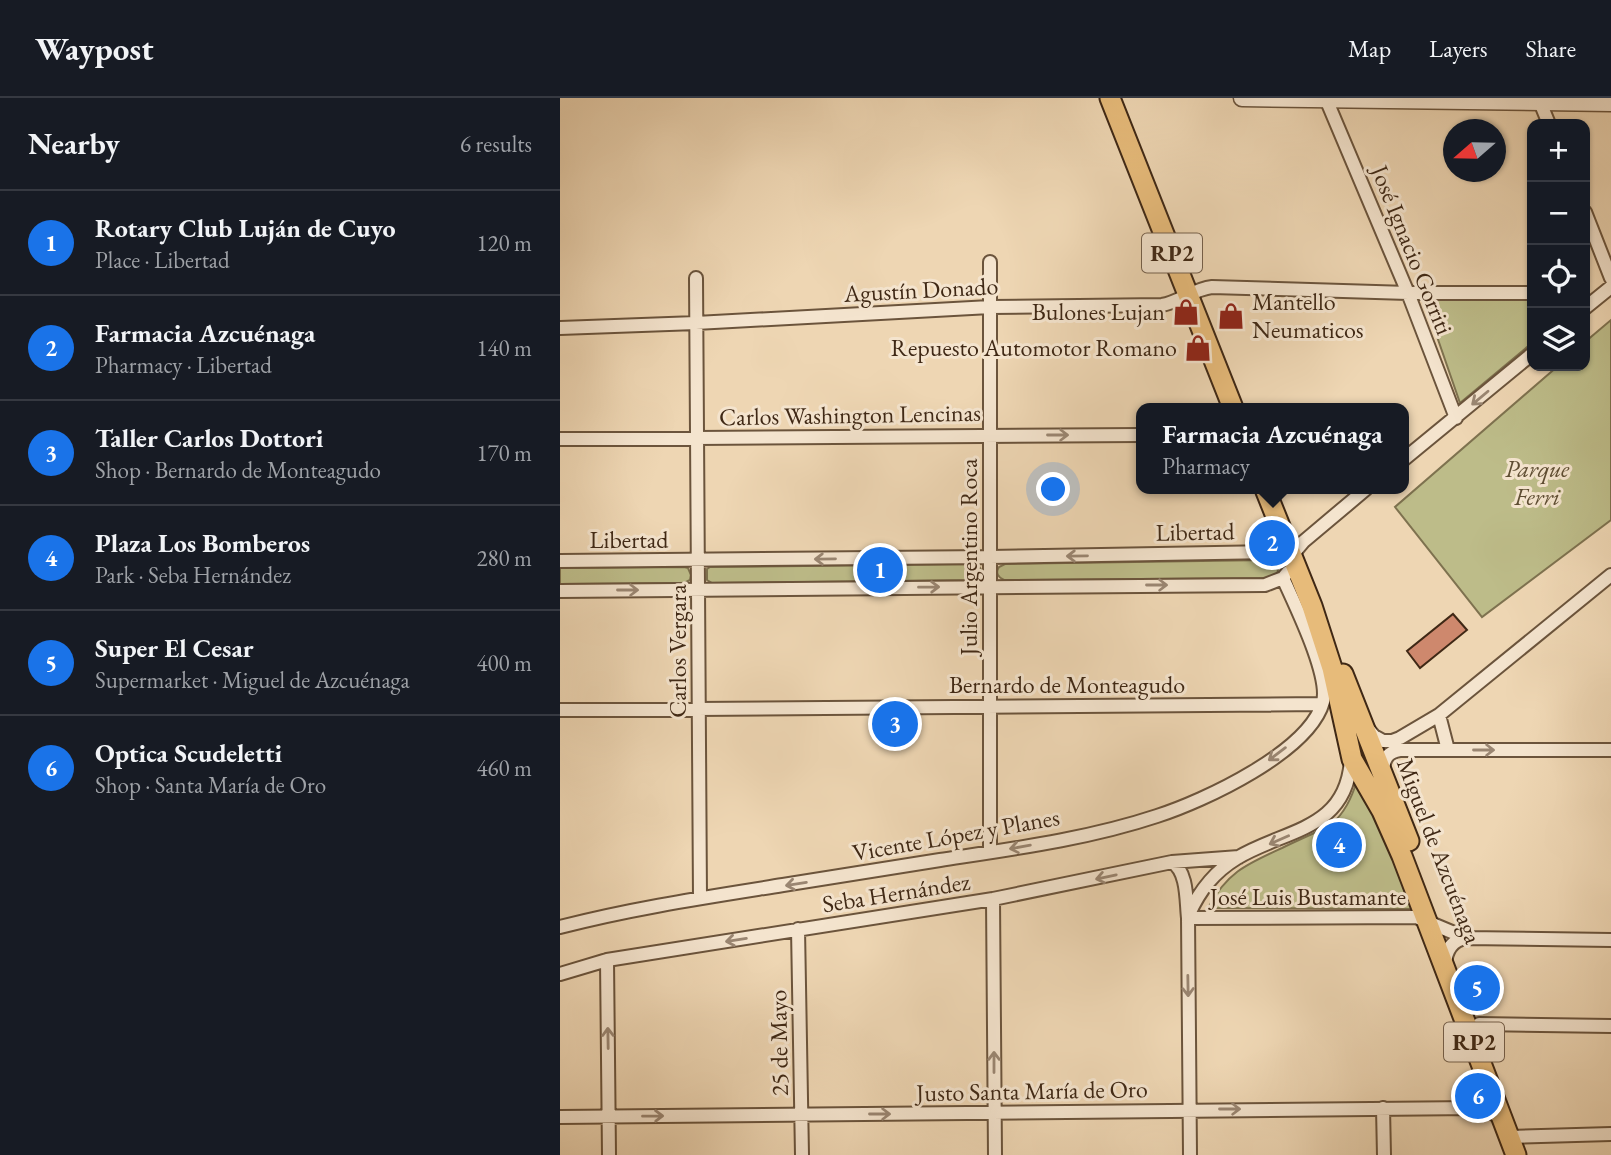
<!DOCTYPE html>
<meta charset="utf-8">
<style>
:root{--surface:#171b24;--page:#242831;--text:#f1f3f6;--muted:#9ea1a6;--line:#363941;--accent:#1a73e8}
body{margin:0;font-family:"EB Garamond",serif;background:var(--page);color:var(--text)}
.controls{position:absolute;right:21px;top:21px;display:grid;overflow:hidden;border-radius:14px;box-shadow:0 2px 5px #0004}
.controls button{width:63px;height:63px;display:grid;place-items:center;padding:0;border:0;border-bottom:2px solid var(--line);background:var(--surface);color:var(--text);font:35px sans-serif}
.compass{position:absolute;left:883px;top:21px;width:63px;height:63px;border-radius:50%;background:var(--surface);box-shadow:0 2px 5px #0004;rotate:250deg}
.you{position:absolute;left:494px;top:392px;width:24px;height:24px;margin:-18px;border:5px solid #fff;border-radius:50%;background:#1a73e8;box-shadow:0 0 0 10px #1a73e833}
.badge{display:grid;place-items:center;width:46px;height:46px;border-radius:50%;background:var(--accent);color:#fff;font-size:23px;font-weight:700}
.pin{position:absolute;translate:-50% -50%;border:4px solid #fff;box-shadow:0 2px 7px #0006}
.popup{position:absolute;left:576px;top:305px;width:273px;height:91px;box-sizing:border-box;display:grid;place-content:center;border-radius:14px;background:var(--surface);filter:drop-shadow(0 2px 5px #0005);font-size:23px;white-space:nowrap;color:var(--muted)}
.popup b{font-size:26px;color:var(--text)}
.popup::after{content:'';position:absolute;left:50%;top:100%;margin-left:-14px;border:14px solid transparent;border-top-color:var(--surface)}
.list{margin:0;padding:0;list-style:none}
h2{display:flex;justify-content:space-between;align-items:center;height:91px;margin:0;padding:0 28px;font-size:30px}
h2 small{font-size:23px;font-weight:400;color:var(--muted)}
.list li{display:grid;grid-template-columns:46px 1fr auto;gap:21px;align-items:center;box-sizing:border-box;height:105px;padding:0 28px;border-top:2px solid var(--line)}
.list b{display:block;font-size:26px;white-space:nowrap}
.list p{margin:0;font-size:23px;white-space:nowrap;color:var(--muted)}
.list em{font-size:23px;font-style:normal;color:var(--muted)}
.icon{flex:none;width:38px;height:38px;fill:none;stroke:currentColor;stroke-width:2;stroke-linecap:round;stroke-linejoin:round}
.map{position:relative;flex:none;width:1051px;height:1057px;overflow:hidden}
header{display:flex;align-items:center;gap:42px;box-sizing:border-box;height:98px;padding:0 35px;background:var(--surface);border-bottom:2px solid var(--line)}
header strong{font-size:33px}
nav{display:flex;gap:38px;margin-inline-start:auto;font-size:24px}
main{display:flex}
aside{flex:1;background:var(--surface)}
.map>svg:first-child{display:block}
.green{fill:#bdbc89;stroke:#7e724f;stroke-width:2}
.building{fill:#ce886d;stroke:#3f2815;stroke-width:2}
.lines{fill:none;stroke-linecap:round;stroke-linejoin:round}
.minor-casing{stroke:#6b543c;stroke-width:16}
.tertiary-casing{stroke:#6b543c;stroke-width:19}
.primary-casing{stroke:#3f2815;stroke-width:23}
.minor{stroke:#f4e4ce;stroke-width:12}
.tertiary{stroke:#f4e4ce;stroke-width:16}
.primary{stroke:#e7bb7a;stroke-width:19}
.oneway{stroke:#9a8672}
.labels{text-anchor:middle;stroke-width:6;stroke-linejoin:round;paint-order:stroke}
.shield{fill:#f4e4ce;stroke:#75604c;stroke-width:2}
.shield-label{font-size:23px;font-weight:bold;fill:#3f2815}
.street-label{font-size:24px;fill:#3f2815;stroke:#f4e4ce}
.poi-label{font-size:24px;fill:#3f2815;stroke:#f4e4ce;text-anchor:end}
.park-label{font-size:24px;font-style:italic;fill:#5e4d32;stroke:#f4e4ce}
</style>
<header>
<strong>Waypost</strong>
<nav><a>Map</a><a>Layers</a><a>Share</a></nav>
</header>
<main>
<aside>
<h2>Nearby<small>6 results</small></h2>
<ul class="list">
<li><span class="badge">1</span><div><b>Rotary Club Luján de Cuyo</b><p>Place · Libertad</p></div><em>120 m</em></li>
<li><span class="badge">2</span><div><b>Farmacia Azcuénaga</b><p>Pharmacy · Libertad</p></div><em>140 m</em></li>
<li><span class="badge">3</span><div><b>Taller Carlos Dottori</b><p>Shop · Bernardo de Monteagudo</p></div><em>170 m</em></li>
<li><span class="badge">4</span><div><b>Plaza Los Bomberos</b><p>Park · Seba Hernández</p></div><em>280 m</em></li>
<li><span class="badge">5</span><div><b>Super El Cesar</b><p>Supermarket · Miguel de Azcuénaga</p></div><em>400 m</em></li>
<li><span class="badge">6</span><div><b>Optica Scudeletti</b><p>Shop · Santa María de Oro</p></div><em>460 m</em></li>
</ul>
</aside>
<div class="map">
<svg width="1051" height="1057" viewBox="0 0 1051 1057">
<rect width="100%" height="100%" fill="#eed6b3"/>
<filter id="stains"><feTurbulence type="fractalNoise" baseFrequency=".00286" numOctaves="4"/><feColorMatrix values="0 0 0 0 .2 0 0 0 0 .09 0 0 0 0 .02 0 0 0 .5 -.17"/></filter>
<radialGradient id="worn" r=".72"><stop offset=".6" stop-color="#630" stop-opacity="0"/><stop offset="1" stop-color="#630" stop-opacity=".3"/></radialGradient>
<path class="green" d="M864 201 972 202V245L900 305Z
M1051 222V422L922 519 835 409 998 268H1025V244Z
M709 462 715 465 718 473C716 478 711 480 706 480L444 482C438 479 435 475 439 469L445 466Z
M414 466 418 467 422 473V479L416 482 152 485 147 482V471L150 469Z
M124 469 128 470 131 477 130 482 124 485 0 486V470Z
M797 683 858 811 648 810C667 774 687 766 722 750 738 742 755 735 771 727 785 714 791 701 797 683Z"/>
<path class="building" d="M312 469H329V477H311Z
M893 516 907 532 860 570 847 553Z"/>
<g class="lines">
<defs>
<path id="minor" d="M766 1 848 195 896 320
M980 4 989 26
M1025 114 1051 180
M430 164V754
M136 180 140 800
M1025 210 1051 189
M0 230 136 225 430 209 602 207C619 204 634 191 652 189L848 195H972
M0 341 581 337
M843 362 972 256
M732 457 743 444 806 391
M0 463 430 459 712 454H723L732 457
M0 493 705 487 723 480 728 474
M0 612 762 606
M879 617 888 652
M808 631 814 638 823 643H832L840 640 879 617 1051 477
M822 675C824 662 826 654 840 652H1051
M612 764C628 774 626 803 628 820L630 1057
M433 801 435 1057
M629 816C640 792 654 774 677 760 725 731 786 733 791 662
M628 820 856 819 906 840
M0 829C73 810 148 799 223 787 276 779 328 770 380 762 452 751 528 741 597 718 644 703 749 654 763 604 770 577 735 507 723 480
M238 831 242 1057
M47 862 49 1057
M885 866C886 852 892 842 906 840L1051 842
M0 876 47 862 433 801 612 764 679 759
M919 926 1051 928
M823 1010 824 1057
M0 1019 913 1010 928 1013 942 1020
M950 1039 1051 1036"/>
<path id="tertiary" d="M682 0 1051 5"/>
<path id="primary" d="M550 0 673 310
M705 391 752 508 772 570 792 661 822 713 842 758 956 1057
M783 576 849 743"/>
</defs>
<use href="#minor" class="minor-casing"/>
<use href="#tertiary" class="tertiary-casing"/>
<use href="#primary" class="primary-casing"/>
<use href="#minor" class="minor"/>
<use href="#tertiary" class="tertiary"/>
<use href="#primary" class="primary"/>
</g>
<defs><path id="oneway-shaft" d="M-6 0H5M1.5-3L5.5 0L1.5 3" fill="none" stroke-width="1.6" stroke-linecap="round" stroke-linejoin="round" transform="scale(1.75)"/></defs>
<g class="oneway">
<use href="#oneway-shaft" transform="translate(920 300) rotate(140)"/>
<use href="#oneway-shaft" transform="translate(498 337)"/>
<use href="#oneway-shaft" transform="translate(517 458) rotate(179)"/>
<use href="#oneway-shaft" transform="translate(265 461) rotate(179)"/>
<use href="#oneway-shaft" transform="translate(597 487)"/>
<use href="#oneway-shaft" transform="translate(369 489) rotate(-1)"/>
<use href="#oneway-shaft" transform="translate(68 492)"/>
<use href="#oneway-shaft" transform="translate(924 652)"/>
<use href="#oneway-shaft" transform="translate(717 656) rotate(143)"/>
<use href="#oneway-shaft" transform="translate(719 742) rotate(156)"/>
<use href="#oneway-shaft" transform="translate(460 749) rotate(170)"/>
<use href="#oneway-shaft" transform="translate(546 779) rotate(168)"/>
<use href="#oneway-shaft" transform="translate(236 786) rotate(171)"/>
<use href="#oneway-shaft" transform="translate(176 842) rotate(171)"/>
<use href="#oneway-shaft" transform="translate(628 888) rotate(89)"/>
<use href="#oneway-shaft" transform="translate(48 940) rotate(-91)"/>
<use href="#oneway-shaft" transform="translate(434 964) rotate(-90)"/>
<use href="#oneway-shaft" transform="translate(670 1011)"/>
<use href="#oneway-shaft" transform="translate(320 1016)"/>
<use href="#oneway-shaft" transform="translate(93 1018) rotate(-1)"/>
</g>
<defs>
<symbol id="shop-bare" viewBox="-9 -9 18 18"><path d="M-5-2.5h2.3a2.7 3.5 0 0 1 5.4 0H5L5.5 6h-11ZM-1.5-2.5h3a1.5 2.3 0 0 0-3 0Z" fill="#8f2418" stroke="#f4e4ce" stroke-width="2.5" paint-order="stroke"/></symbol>
</defs>
<g fill-rule="evenodd">
<use href="#shop-bare" x="607" y="195" width="38" height="38"/>
<use href="#shop-bare" x="652" y="199" width="38" height="38"/>
<use href="#shop-bare" x="619" y="231" width="38" height="38"/>
</g>
<g class="labels">
<g class="shield">
<rect x="582" y="135.5" width="60" height="39" rx="5"/>
<rect x="884" y="924.5" width="60" height="39" rx="5"/>
</g>
<g class="shield-label">
<text x="612" y="163">RP2</text>
<text x="914" y="952">RP2</text>
</g>
<g class="street-label">
<text transform="translate(852 152) rotate(68)" y="8">José Ignacio Gorriti</text>
<text transform="translate(361 192) rotate(-3)" y="8">Agustín Donado</text>
<text transform="translate(290 317) rotate(-1)" y="8">Carlos Washington Lencinas</text>
<text transform="translate(635 434) rotate(-1)" y="8">Libertad</text>
<text x="69" y="450">Libertad</text>
<text transform="translate(409 459) rotate(-90)" y="8">Julio Argentino Roca</text>
<text transform="translate(118 553) rotate(-90)" y="8">Carlos Vergara</text>
<text x="507" y="595">Bernardo de Monteagudo</text>
<text transform="translate(396 737) rotate(-10)" y="8">Vicente López y Planes</text>
<text transform="translate(879 753) rotate(69)" y="8">Miguel de Azcuénaga</text>
<text transform="translate(336 795) rotate(-9)" y="8">Seba Hernández</text>
<text x="748" y="807">José Luis Bustamante</text>
<text transform="translate(219 945) rotate(-91)" y="8">25 de Mayo</text>
<text transform="translate(472 993) rotate(-1)" y="8">Justo Santa María de Oro</text>
</g>
<g class="poi-label">
<text x="692" y="212" text-anchor="start">Mantello<tspan x="692" dy="28">Neumaticos</tspan></text>
<text x="605" y="222">Bulones Lujan</text>
<text x="617" y="258">Repuesto Automotor Romano</text>
</g>
<g class="park-label">
<text x="977" y="379">Parque<tspan x="977" dy="28">Ferri</tspan></text>
</g>
</g>
<rect width="100%" height="100%" filter="url(#stains)"/>
<rect width="100%" height="100%" fill="url(#worn)"/>
</svg>
<div class="controls">
<button>+</button>
<button>−</button>
<button><svg class="icon" aria-label="locate" viewBox="0 0 24 24"><circle cx="12" cy="12" r="6"/><path d="M12 2v4M12 18v4M2 12h4M18 12h4"/></svg></button>
<button><svg class="icon" aria-label="layers" viewBox="0 0 24 24"><path d="M12 4l9 5-9 5-9-5zM3 14l9 5 9-5"/></svg></button>
</div>
<svg class="compass" viewBox="-18 -18 36 36"><path d="M0-13l5 13h-10z" fill="#e53935"/><path d="M0 13l5-13h-10z" fill="#9ea1a6"/></svg>
<div class="you"></div>
<div class="pin badge" style="left:320px;top:472px">1</div>
<div class="pin badge" style="left:712px;top:445px">2</div>
<div class="popup"><b>Farmacia Azcuénaga</b>Pharmacy</div>
<div class="pin badge" style="left:335px;top:626px">3</div>
<div class="pin badge" style="left:779px;top:747px">4</div>
<div class="pin badge" style="left:917px;top:890px">5</div>
<div class="pin badge" style="left:918px;top:998px">6</div>
</div>
</main>
